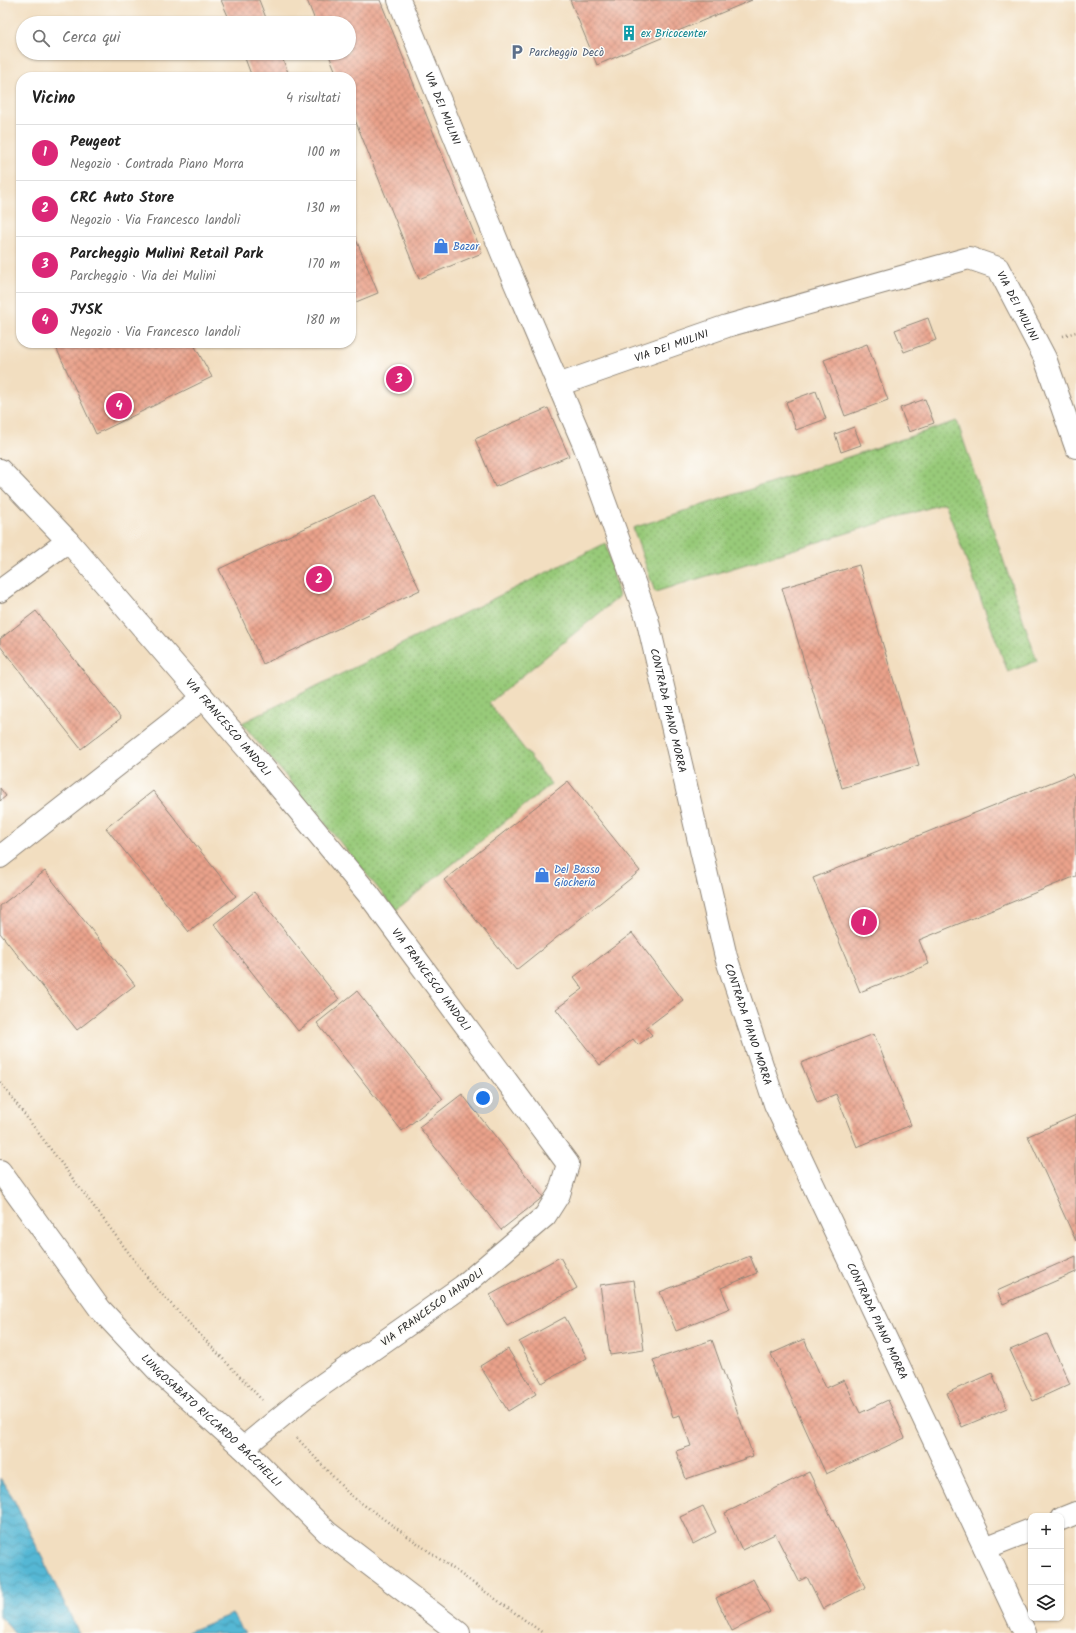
<!DOCTYPE html>
<html lang="it">
<meta charset="utf-8">
<style>
:root{--surface:#fff;--page:#f6f6f6;--text:#222;--muted:#767676;--line:#e0e0e0;--accent:#db2777}
body{margin:0;font-family:Kalam,sans-serif;background:var(--page);color:var(--text)}
.controls{position:absolute;right:12px;bottom:12px;display:grid;overflow:hidden;border-radius:8px;box-shadow:0 1px 3px #0004}
.controls button{width:36px;height:36px;display:grid;place-items:center;padding:0;border:0;border-bottom:1px solid var(--line);background:var(--surface);color:var(--text);font:20px sans-serif}
.you{position:absolute;left:483px;top:1098px;width:14px;height:14px;margin:-10px;border:3px solid #fff;border-radius:50%;background:#1a73e8;box-shadow:0 0 0 6px #1a73e833}
.badge{display:grid;place-items:center;width:26px;height:26px;border-radius:50%;background:var(--accent);color:#fff;font-size:13px;font-weight:700}
.pin{position:absolute;translate:-50% -50%;border:2px solid #fff;box-shadow:0 1px 4px #0006}
.list{margin:0;padding:0;list-style:none}
h2{display:flex;justify-content:space-between;align-items:center;height:52px;margin:0;padding:0 16px;font-size:17px}
h2 small{font-size:13px;font-weight:400;color:var(--muted)}
.list li{display:grid;grid-template-columns:26px 1fr auto;gap:12px;align-items:center;box-sizing:border-box;height:56px;padding:0 16px;border-top:1px solid var(--line)}
.list b{display:block;font-size:15px;white-space:nowrap}
.list p{margin:0;font-size:13px;white-space:nowrap;color:var(--muted)}
.list em{font-size:13px;font-style:normal;color:var(--muted)}
.icon{flex:none;width:22px;height:22px;fill:none;stroke:currentColor;stroke-width:2;stroke-linecap:round;stroke-linejoin:round}
.map{position:relative;flex:none;width:1076px;height:1633px;overflow:hidden}
.search{position:absolute;background:var(--surface);box-shadow:0 1px 3px #0004;left:16px;top:16px;width:340px;height:44px;display:flex;align-items:center;gap:10px;box-sizing:border-box;padding:0 14px;border-radius:22px;color:var(--muted);font-size:15px}
.panel{position:absolute;background:var(--surface);box-shadow:0 1px 3px #0004;left:16px;top:72px;width:340px;height:276px;border-radius:16px}
.map>svg:first-child{display:block}
.grass{fill:url(#grass-dots);stroke:#627a52}
.water{fill:url(#water-waves);stroke:#407180}
.building{fill:url(#building-cross-hatch)}
.lines{fill:none;stroke-linecap:round;stroke-linejoin:round}
.street-casing{stroke:#8e8476;stroke-width:24}
.path{stroke:#8e8476;stroke-width:2.5;stroke-dasharray:1 3;stroke-linecap:butt}
.street{stroke:#fff;stroke-width:22}
.labels{text-anchor:middle;stroke-width:3;stroke-linejoin:round;paint-order:stroke}
.culture-label{font-size:11px;fill:#0d838f;stroke:#fdfcf7;text-anchor:start}
.service-label{font-size:11px;fill:#4e5e75;stroke:#fdfcf7;text-anchor:start}
.street-label{font-size:11px;fill:#2b2b2b;stroke:#fdfcf7}
.shop-label{font-size:11px;fill:#366cbe;stroke:#fdfcf7;text-anchor:start}
</style>
<div class="map">
<svg width="1076" height="1633" viewBox="0 0 1076 1633">
<defs>
<pattern id="grass-dots" width="8" height="8" patternUnits="userSpaceOnUse"><rect width="8" height="8" fill="#98ca79"/><path d="M2 2h.1M6 6h.1" fill="none" stroke="#7ca463" stroke-width="1.8" stroke-linecap="round"/></pattern>
<pattern id="water-waves" width="16" height="10" patternUnits="userSpaceOnUse"><rect width="16" height="10" fill="#55b7d4"/><path d="M0 5q4-4 8 0t8 0" fill="none" stroke="#4795ac"/></pattern>
<pattern id="building-cross-hatch" width="8" height="8" patternUnits="userSpaceOnUse"><rect width="8" height="8" fill="#eaa28b"/><path d="M0 0l8 8M0 8l8-8" fill="none" stroke="#be8472"/></pattern>
</defs>
<rect width="100%" height="100%" fill="#fdfcf7"/>
<filter id="ink" filterUnits="userSpaceOnUse"><feTurbulence type="fractalNoise" baseFrequency=".025" numOctaves="2"/><feDisplacementMap in="SourceGraphic" scale="8" xChannelSelector="R" yChannelSelector="G"/><feConvolveMatrix kernelMatrix="1 2 1 2 8 2 1 2 1" color-interpolation-filters="sRGB"/></filter>
<filter id="wash" filterUnits="userSpaceOnUse"><feTurbulence type="fractalNoise" baseFrequency=".012" numOctaves="4" result="noise"/><feDisplacementMap in="SourceGraphic" scale="16" xChannelSelector="R" yChannelSelector="G"/><feGaussianBlur stdDeviation="0.9" result="paint"/><feColorMatrix in="noise" values="0 0 0 0 0 0 0 0 0 0 0 0 0 0 0 0 0 1.4 0 .05"/><feComposite in="paint" operator="in"/></filter>
<g filter="url(#wash)">
<rect width="100%" height="100%" fill="#f2dec0"/>
<path class="grass" d="M957 421 1037 661 1008 672 945 503 655 592 633 528Z
M606 543 619 597 489 703 551 784 396 910 242 723Z"/>
<path class="water" d="M0 1478 12 1496 79 1633H14L0 1616Z
M232 1614 245 1633H185Z"/>
<g id="blocks">
<path class="building" d="M221 0H259L268 23H231Z
M307 0H380L482 253 419 279 351 110V77H338L328 53H349V23H316Z
M570 0H752L597 65Z
M243 53H280L290 77H252Z
M351 227 378 293 351 304Z
M928 318 936 340 904 352 895 330Z
M54 343H193L212 377 96 434Z
M867 344 888 400 845 416 824 360Z
M816 391 826 419 796 430 786 402Z
M925 399 934 423 909 432 900 408Z
M548 408 569 456 495 487 475 439Z
M854 427 861 445 841 452 835 434Z
M375 495 420 590 263 664 219 569Z
M859 565 919 765 842 788 782 588Z
M36 611 121 718 81 749 0 646V639Z
M1072 774 1076 783V876L919 940 929 964 860 992 813 878Z
M568 781 640 871 516 970 444 880Z
M0 788 6 796 0 801Z
M153 791 236 896 189 932 106 828Z
M45 871 135 985 77 1030 0 933V906Z
M254 892 339 999 298 1031 214 924Z
M632 933 683 1000 646 1028 652 1035 638 1045 633 1039 600 1065 556 1009 583 989 574 977Z
M357 991 443 1099 402 1131 317 1023Z
M874 1034 911 1125 857 1147 836 1094 817 1102 801 1063Z
M462 1094 543 1197 501 1230 419 1127Z
M1076 1115V1241L1028 1136Z
M750 1256 757 1273 721 1288 730 1309 676 1331 660 1292Z
M1076 1256V1272L1003 1304 997 1291Z
M560 1257 577 1288 507 1326 490 1295Z
M634 1280 644 1350 610 1355 600 1285Z
M565 1317 587 1358 542 1383 519 1342Z
M1047 1334 1070 1384 1033 1401 1010 1350Z
M804 1339 826 1388 844 1380 860 1413 888 1400 905 1438 826 1474 771 1354Z
M712 1340 753 1456 686 1479 676 1451 691 1446 680 1415 673 1417 653 1360Z
M508 1349 536 1394 508 1411 480 1366Z
M992 1373 1007 1408 962 1427 947 1393Z
M809 1472 866 1587 823 1609 807 1577 799 1581 775 1534 742 1550 725 1513Z
M703 1506 716 1532 693 1544 680 1517Z
M753 1579 770 1612 732 1631 716 1598Z"/>
</g>
</g>
<g filter="url(#ink)">
<use href="#blocks" fill-opacity="0" stroke="#8e8476" stroke-width="1"/>
<g class="lines">
<defs>
<g id="street">
<path id="s1" d="M399 0 502 253 584 445 647 618 726 957 775 1104 1025 1633"/>
<path id="s2" d="M558 385 727 326 969 258 998 268 1045 358 1076 447"/>
<path id="s3" d="M0 470 68 541 257 760 369 895 568 1164 559 1194 545 1216 463 1286 305 1397 243 1448"/>
<path d="M0 591 68 541"/>
<path d="M0 857 203 698"/>
<path id="s4" d="M0 1171 100 1309 160 1373 243 1448 327 1532 459 1633"/>
<path d="M1061 1519 1076 1513"/>
<path d="M985 1548 1031 1530"/>
</g>
</defs>
<use href="#street" class="street-casing"/>
<path class="path" d="M1063 336 1076 332
M0 1082 153 1285 262 1400
M297 1438 350 1495 543 1633"/>
<use href="#street" class="street"/>
</g>
</g>
<defs>
<symbol id="building-bare" viewBox="-9 -9 18 18"><path d="M-4-6H4V6H1V3H-1V6H-4ZM-2.5-4.3h1.7v1.8h-1.7ZM.8-4.3h1.7v1.8H.8ZM-2.5-1h1.7V.8h-1.7ZM.8-1h1.7V.8H.8Z" fill="#0f9aa8" stroke="#fdfcf7" stroke-width="2.5" paint-order="stroke"/></symbol>
<symbol id="parking-bare" viewBox="-9 -9 18 18"><path d="M-3.5-5.5H1a3.5 3.5 0 0 1 0 7H-1V5.5H-3.5ZM-1-3.4V-.6H.8a1.4 1.4 0 0 0 0-2.8Z" fill="#5c6f8a" stroke="#fdfcf7" stroke-width="2.5" paint-order="stroke"/></symbol>
<symbol id="shop-bare" viewBox="-9 -9 18 18"><path d="M-5-2.5h2.3a2.7 3.5 0 0 1 5.4 0H5L5.5 6h-11ZM-1.5-2.5h3a1.5 2.3 0 0 0-3 0Z" fill="#3f7fe0" stroke="#fdfcf7" stroke-width="2.5" paint-order="stroke"/></symbol>
</defs>
<g fill-rule="evenodd">
<use href="#building-bare" x="618" y="22" width="22" height="22"/>
<use href="#parking-bare" x="506" y="41" width="22" height="22"/>
<use href="#shop-bare" x="430" y="235" width="22" height="22"/>
<use href="#shop-bare" x="531" y="864" width="22" height="22"/>
</g>
<g class="labels">
<g class="culture-label">
<text x="641" y="37">ex Bricocenter</text>
</g>
<g class="service-label">
<text x="529" y="56">Parcheggio Decò</text>
</g>
<g class="street-label">
<text dy="4" stroke="none"><textPath href="#s1" startOffset="117">VIA DEI MULINI</textPath></text>
<text dy="4" stroke="none"><textPath href="#s2" startOffset="504">VIA DEI MULINI</textPath></text>
<text dy="4" stroke="none"><textPath href="#s2" startOffset="120">VIA DEI MULINI</textPath></text>
<text dy="4" stroke="none"><textPath href="#s1" startOffset="761">CONTRADA PIANO MORRA</textPath></text>
<text dy="4" stroke="none"><textPath href="#s3" startOffset="344">VIA FRANCESCO IANDOLI</textPath></text>
<text dy="4" stroke="none"><textPath href="#s3" startOffset="668">VIA FRANCESCO IANDOLI</textPath></text>
<text dy="4" stroke="none"><textPath href="#s1" startOffset="1085">CONTRADA PIANO MORRA</textPath></text>
<text transform="translate(432 1307) rotate(-36)" y="4">VIA FRANCESCO IANDOLI</text>
<text dy="4" stroke="none"><textPath href="#s1" startOffset="1409">CONTRADA PIANO MORRA</textPath></text>
<text dy="4" stroke="none"><textPath href="#s4" startOffset="328">LUNGOSABATO RICCARDO BACCHELLI</textPath></text>
</g>
<g class="shop-label">
<text x="453" y="250">Bazar</text>
<text x="554" y="873">Del Basso<tspan x="554" dy="13">Giocheria</tspan></text>
</g>
</g>
</svg>
<div class="controls">
<button>+</button>
<button>−</button>
<button><svg class="icon" aria-label="layers" viewBox="0 0 24 24"><path d="M12 4l9 5-9 5-9-5zM3 14l9 5 9-5"/></svg></button>
</div>
<div class="you"></div>
<div class="pin badge" style="left:864px;top:922px">1</div>
<div class="pin badge" style="left:319px;top:579px">2</div>
<div class="pin badge" style="left:399px;top:379px">3</div>
<div class="pin badge" style="left:119px;top:406px">4</div>
<div class="search"><svg class="icon" aria-label="search" viewBox="0 0 24 24"><circle cx="10" cy="10" r="6"/><path d="M15 15l6 6"/></svg>Cerca qui</div>
<section class="panel">
<h2>Vicino<small>4 risultati</small></h2>
<ul class="list">
<li><span class="badge">1</span><div><b>Peugeot</b><p>Negozio · Contrada Piano Morra</p></div><em>100 m</em></li>
<li><span class="badge">2</span><div><b>CRC Auto Store</b><p>Negozio · Via Francesco Iandoli</p></div><em>130 m</em></li>
<li><span class="badge">3</span><div><b>Parcheggio Mulini Retail Park</b><p>Parcheggio · Via dei Mulini</p></div><em>170 m</em></li>
<li><span class="badge">4</span><div><b>JYSK</b><p>Negozio · Via Francesco Iandoli</p></div><em>180 m</em></li>
</ul>
</section>
</div>
